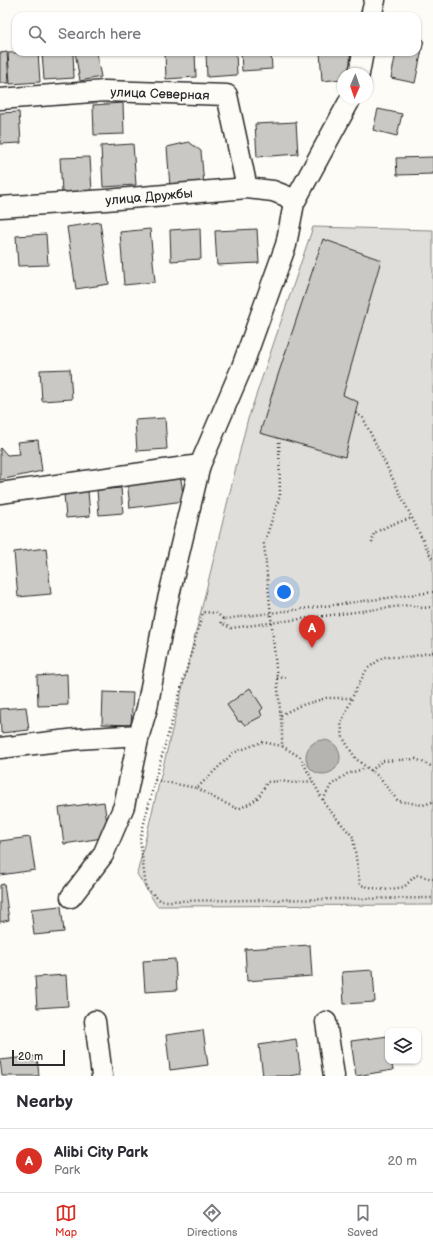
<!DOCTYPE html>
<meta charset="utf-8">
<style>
:root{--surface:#fff;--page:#f2f2f3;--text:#2b2b33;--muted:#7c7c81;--line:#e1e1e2;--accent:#d93025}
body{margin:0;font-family:"Balsamiq Sans",sans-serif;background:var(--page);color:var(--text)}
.controls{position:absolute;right:12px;bottom:12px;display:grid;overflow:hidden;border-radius:8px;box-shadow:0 1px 3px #0004}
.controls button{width:36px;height:36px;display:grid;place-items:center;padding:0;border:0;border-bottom:1px solid var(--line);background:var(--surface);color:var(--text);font:20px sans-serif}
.compass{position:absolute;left:337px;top:68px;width:36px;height:36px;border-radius:50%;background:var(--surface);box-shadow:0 1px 3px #0004;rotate:182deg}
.scale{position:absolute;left:12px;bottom:10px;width:53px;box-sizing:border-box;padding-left:4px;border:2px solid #2b2b2b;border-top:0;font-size:11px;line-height:14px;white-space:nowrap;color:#2b2b2b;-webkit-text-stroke:3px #fdfcf7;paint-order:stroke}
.you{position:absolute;left:284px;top:592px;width:14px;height:14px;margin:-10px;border:3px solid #fff;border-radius:50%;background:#1a73e8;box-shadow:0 0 0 6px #1a73e833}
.badge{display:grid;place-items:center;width:26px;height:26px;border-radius:50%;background:var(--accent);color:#fff;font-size:13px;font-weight:700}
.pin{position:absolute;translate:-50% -33px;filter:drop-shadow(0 1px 2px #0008)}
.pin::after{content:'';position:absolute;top:21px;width:14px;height:12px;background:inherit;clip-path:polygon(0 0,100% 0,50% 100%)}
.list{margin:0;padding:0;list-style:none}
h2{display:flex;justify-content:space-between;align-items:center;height:52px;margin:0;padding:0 16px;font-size:17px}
h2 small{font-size:13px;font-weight:400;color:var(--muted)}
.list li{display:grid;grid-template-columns:26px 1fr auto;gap:12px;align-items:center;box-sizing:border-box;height:64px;padding:0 16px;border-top:1px solid var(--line)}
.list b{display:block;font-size:15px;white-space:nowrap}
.list p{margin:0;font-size:13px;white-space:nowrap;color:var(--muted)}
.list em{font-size:13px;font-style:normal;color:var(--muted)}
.icon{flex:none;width:22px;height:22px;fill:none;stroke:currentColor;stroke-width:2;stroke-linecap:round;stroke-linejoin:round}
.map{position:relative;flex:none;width:433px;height:1076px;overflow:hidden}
.search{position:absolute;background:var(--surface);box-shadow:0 1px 3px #0004;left:12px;right:12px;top:12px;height:44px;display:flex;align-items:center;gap:10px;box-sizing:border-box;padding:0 14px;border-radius:12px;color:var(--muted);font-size:15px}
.sheet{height:116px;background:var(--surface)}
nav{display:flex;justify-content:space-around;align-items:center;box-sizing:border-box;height:56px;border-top:1px solid var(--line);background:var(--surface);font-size:11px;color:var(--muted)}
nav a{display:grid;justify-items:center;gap:2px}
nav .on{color:var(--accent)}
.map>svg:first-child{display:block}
.green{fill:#dfdeda;stroke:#858482}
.water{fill:#b5b4b1;stroke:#7e7d7b}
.building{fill:#c9c8c4;stroke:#2b2b2b}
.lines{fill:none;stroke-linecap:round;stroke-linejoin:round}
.minor-casing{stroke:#2b2b2b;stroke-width:23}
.path{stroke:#2b2b2b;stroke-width:2.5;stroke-dasharray:1 3;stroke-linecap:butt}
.minor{stroke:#fdfcf7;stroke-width:20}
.labels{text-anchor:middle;stroke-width:4;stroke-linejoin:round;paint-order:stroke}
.street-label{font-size:13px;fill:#2b2b2b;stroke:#fdfcf7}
</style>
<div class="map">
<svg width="433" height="1076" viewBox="0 0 433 1076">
<rect width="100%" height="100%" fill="#fdfcf7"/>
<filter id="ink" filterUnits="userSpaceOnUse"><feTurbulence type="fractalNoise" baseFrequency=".025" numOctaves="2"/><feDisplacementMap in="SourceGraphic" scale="8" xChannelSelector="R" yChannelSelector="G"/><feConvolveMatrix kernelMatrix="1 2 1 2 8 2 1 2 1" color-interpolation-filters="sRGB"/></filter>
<g filter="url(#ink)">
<path class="green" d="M313 227 433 230V905L157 906 137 874 247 422Z"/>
<path class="water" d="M306 757a17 17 0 1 1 34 0a17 17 0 1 1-34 0Z"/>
<path class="building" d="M417 38 424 40 415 83 391 78 396 52H417Z
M7 52 9 83H0V53Z
M38 52 40 82 10 84 8 53Z
M42 52H73L74 78 44 80Z
M75 52H96L101 77 80 81Z
M165 52H195L196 77 166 79Z
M206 52H236L237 75 207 77Z
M241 52H271L272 69 242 71Z
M320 52H350L351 74H343V79L322 81Z
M123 103 124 134 94 135 93 105Z
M378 109 402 114 397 136 373 130Z
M19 112 21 143 0 144V113Z
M296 122 298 154 257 157 255 124Z
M189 142 201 151 204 185 170 187 167 147Z
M133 144 136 185 103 187 101 146Z
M90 157 92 191 62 192 60 158Z
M433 157V174L397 175 396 158Z
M100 222 109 284 76 289 67 227Z
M200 228 201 259 171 261 170 230Z
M150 229 155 282 124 285 120 232Z
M257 229 259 263 217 265 215 231Z
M46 234 48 265 18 266 16 236Z
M323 239 381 260 343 395 358 402 345 457 260 433 277 378Z
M70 369 72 399 42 401 40 370Z
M165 418 167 449 137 451 135 420Z
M38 440 42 471 0 480V449L1 448 7 455 20 454 17 442Z
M180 473 184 501 130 508 127 480Z
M121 488 123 513 99 515 97 490Z
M88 491 90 516 66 518 64 494Z
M46 548 51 594 18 597 14 552Z
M67 674 68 705 38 706 37 676Z
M250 688 263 708 260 711 262 716 245 725 241 721 239 722 227 705Z
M103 692 133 693 131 725 102 724Z
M26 707 29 730 1 733 0 709Z
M104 802 109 837 64 844 59 808Z
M30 837 35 870 0 875V841Z
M4 884 9 920 0 922V885Z
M61 906 64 932 34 935 31 909Z
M310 945 312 976 247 981 245 949Z
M175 959 177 990 145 992 143 961Z
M373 970 375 1002 344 1004 342 972Z
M66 975 68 1006 37 1008 35 977Z
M203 1030 208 1065 170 1070 166 1035Z
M388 1036V1061H391L393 1070 356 1076 351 1041Z
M296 1039 301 1074 289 1076H263L259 1045Z
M37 1056 39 1076H2L0 1060Z"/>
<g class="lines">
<defs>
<path id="minor" d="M371 16 375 0
M359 74 363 52
M0 99 105 91 227 95 247 188
M0 207 106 200 247 188 273 191 286 196 294 203
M0 493 200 465
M0 748 77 739 139 735
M71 897 103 855 124 806 139 735 147 708 166 608 200 465 242 367 286 245 294 203 351 98
M95 1021 102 1076
M326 1022 334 1076"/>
</defs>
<use href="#minor" class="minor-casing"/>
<path class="path" d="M356 413 363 418 433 561
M279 438 280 495 264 544 282 730V746L300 757 326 806 353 837 360 885 384 890 404 887 416 875 433 879
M372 543 374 533 390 525 412 518
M433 592 224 619 216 613 203 612 155 780 140 839 146 888 161 901 433 898
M224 619 221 623 231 628 409 605 422 608 433 607
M433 652 409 657H383L367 669 357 687 341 723 343 738 356 759 378 776 398 801 423 805 433 802
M277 678 288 677
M281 715 299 706 326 698H352
M371 771 382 761 416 759 433 767
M155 780 197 788 233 753 262 742 282 746
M197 788 218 800 238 809C256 801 258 800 267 782L281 781 294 783 312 781
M323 800 331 785 347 774 366 768"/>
<use href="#minor" class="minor"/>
</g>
</g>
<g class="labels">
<g class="street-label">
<text transform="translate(160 93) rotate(2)" y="5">улица Северная</text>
<text transform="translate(149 196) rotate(-5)" y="5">улица Дружбы</text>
</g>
</g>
</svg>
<div class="controls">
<button><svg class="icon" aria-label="layers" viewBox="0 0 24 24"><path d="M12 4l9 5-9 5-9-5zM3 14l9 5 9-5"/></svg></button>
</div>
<svg class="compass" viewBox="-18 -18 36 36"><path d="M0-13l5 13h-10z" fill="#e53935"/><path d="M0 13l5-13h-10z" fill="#7c7c81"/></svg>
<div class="scale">20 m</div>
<div class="you"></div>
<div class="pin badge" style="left:312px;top:648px">A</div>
<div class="search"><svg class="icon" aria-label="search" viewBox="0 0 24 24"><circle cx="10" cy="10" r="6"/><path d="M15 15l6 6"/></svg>Search here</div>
</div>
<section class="sheet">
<h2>Nearby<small></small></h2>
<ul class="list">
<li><span class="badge">A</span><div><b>Alibi City Park</b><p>Park</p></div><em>20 m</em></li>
</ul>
</section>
<nav>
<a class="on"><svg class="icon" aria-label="map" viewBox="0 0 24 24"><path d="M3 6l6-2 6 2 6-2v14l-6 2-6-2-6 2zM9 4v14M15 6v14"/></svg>Map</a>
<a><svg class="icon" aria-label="directions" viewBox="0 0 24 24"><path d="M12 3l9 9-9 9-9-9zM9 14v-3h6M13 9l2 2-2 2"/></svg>Directions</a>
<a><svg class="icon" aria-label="saved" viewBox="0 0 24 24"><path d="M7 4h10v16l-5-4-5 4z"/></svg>Saved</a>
</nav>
